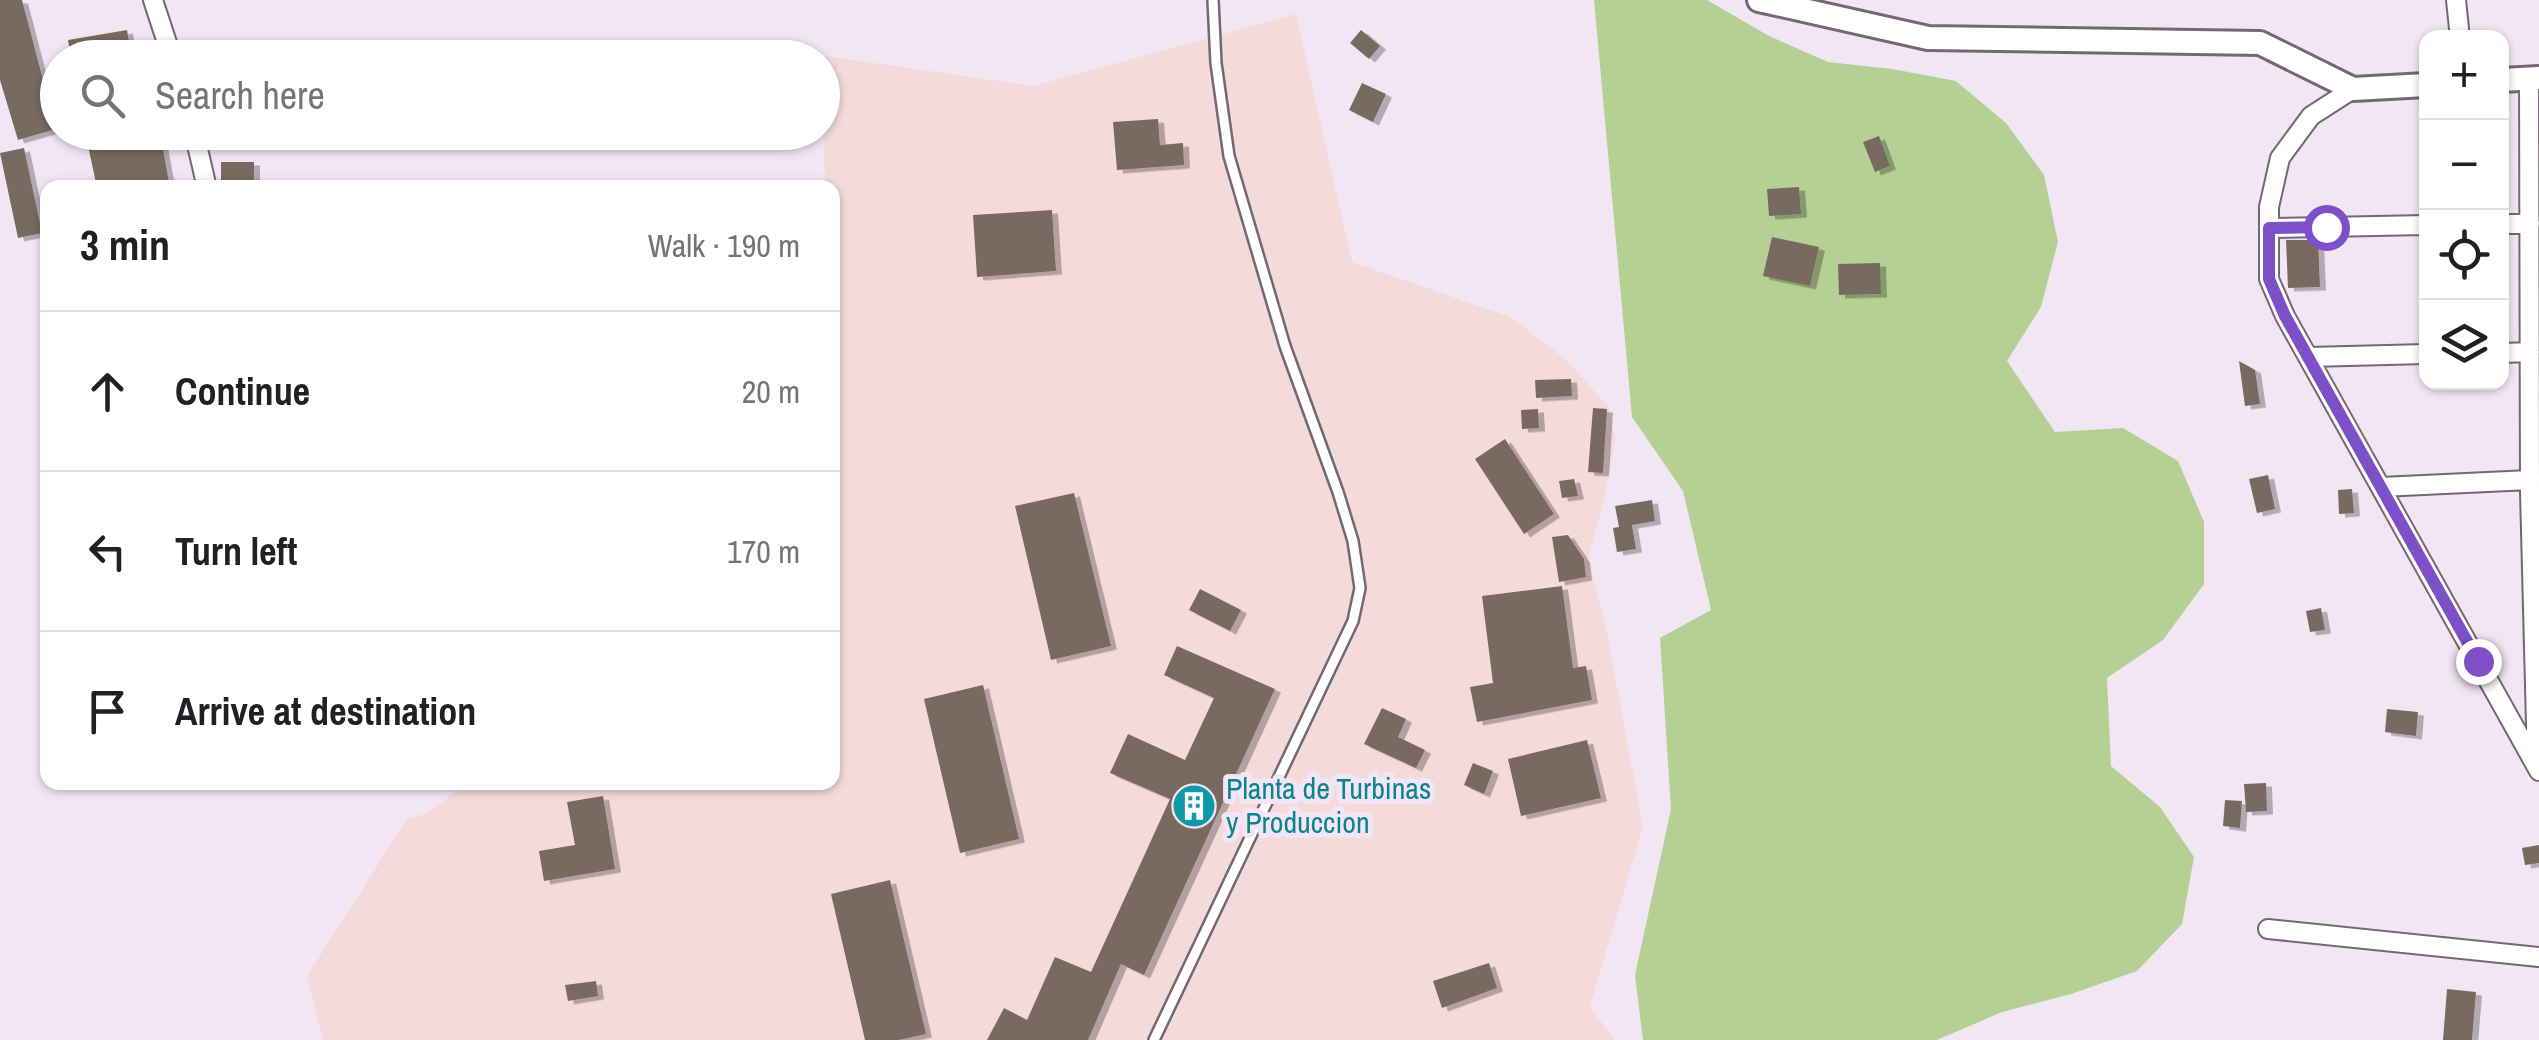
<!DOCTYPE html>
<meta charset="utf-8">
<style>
:root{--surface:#fff;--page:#f2f2f2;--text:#202124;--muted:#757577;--line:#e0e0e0}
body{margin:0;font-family:"Archivo Narrow",sans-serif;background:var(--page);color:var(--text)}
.controls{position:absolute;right:30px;top:30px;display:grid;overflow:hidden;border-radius:20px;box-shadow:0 2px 8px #0004}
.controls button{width:90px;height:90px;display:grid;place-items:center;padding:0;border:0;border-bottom:2px solid var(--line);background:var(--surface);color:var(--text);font:50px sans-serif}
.stop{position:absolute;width:30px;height:30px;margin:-22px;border:8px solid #7f4fc7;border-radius:50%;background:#fff}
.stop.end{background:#7f4fc7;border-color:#fff;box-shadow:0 2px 10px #0008}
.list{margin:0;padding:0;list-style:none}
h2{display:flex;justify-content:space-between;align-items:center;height:130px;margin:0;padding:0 40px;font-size:42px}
h2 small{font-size:32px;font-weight:400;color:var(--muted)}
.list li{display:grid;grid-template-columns:65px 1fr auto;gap:30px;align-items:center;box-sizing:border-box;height:160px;padding:0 40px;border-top:2px solid var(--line)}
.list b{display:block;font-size:38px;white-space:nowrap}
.list em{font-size:32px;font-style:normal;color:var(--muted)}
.icon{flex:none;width:55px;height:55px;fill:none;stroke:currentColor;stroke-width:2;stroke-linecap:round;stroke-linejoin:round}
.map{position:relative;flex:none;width:2539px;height:1040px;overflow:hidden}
.search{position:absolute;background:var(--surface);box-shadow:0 2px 8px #0004;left:40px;top:40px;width:800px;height:110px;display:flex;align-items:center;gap:25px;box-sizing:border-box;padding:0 35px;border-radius:55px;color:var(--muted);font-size:38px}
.panel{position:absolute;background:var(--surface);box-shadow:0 2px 8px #0004;left:40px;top:180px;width:800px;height:610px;border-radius:20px}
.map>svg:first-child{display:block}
.industrial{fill:#f5dada}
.green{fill:#b5d093}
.building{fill:#786b61;filter:url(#shadow)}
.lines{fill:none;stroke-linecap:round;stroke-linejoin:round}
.service-casing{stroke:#736874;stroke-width:14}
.minor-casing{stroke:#736874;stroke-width:22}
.tertiary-casing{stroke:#736874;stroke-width:28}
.service{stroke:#fff;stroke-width:9}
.minor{stroke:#fff;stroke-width:18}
.tertiary{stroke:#fff;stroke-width:22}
.route{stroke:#7f4fc7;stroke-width:12}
.labels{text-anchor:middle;stroke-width:10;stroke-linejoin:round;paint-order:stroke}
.culture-label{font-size:30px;fill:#0d838f;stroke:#f3e6f4;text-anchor:start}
</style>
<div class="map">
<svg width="2539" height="1040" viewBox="0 0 2539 1040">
<defs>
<filter id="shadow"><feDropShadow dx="6" dy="3.5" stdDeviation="0" flood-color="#0004"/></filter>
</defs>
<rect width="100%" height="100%" fill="#f3e6f4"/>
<path class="industrial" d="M1296 14 1352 262 1511 317 1568 361 1609 408 1615 440 1605 496 1588 559 1606 627 1643 827 1590 1006 1614 1040H323L307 976 407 819 428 813 467 783 832 782V188L825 187 822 58 819 57V55L1033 86Z"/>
<path class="green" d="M1594 0H1707L1769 36 1828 62 1892 69 1956 81 2006 123 2044 175 2058 242 2041 307 2007 361 2055 432 2123 428 2178 461 2204 522V584L2163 640 2107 678 2111 766 2160 807 2194 857 2182 924 2137 971 2071 994 2002 1012 1937 1040H1643L1635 975 1671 809 1660 638 1711 610 1683 491 1632 417Z"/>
<path class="building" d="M0 0H22L56 129 18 140 0 80Z
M127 30 132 58H71L68 40Z
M1361 30 1380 46 1369 59 1350 43Z
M1362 83 1386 94 1373 122 1349 110Z
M1158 119 1160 145 1183 143 1184 165 1117 170 1113 122Z
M101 132H160L170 188H97L86 136Z
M1879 136 1890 166 1875 172 1863 142Z
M24 148 42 233 18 238 0 153Z
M221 162H254V188H221Z
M1799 187 1801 214 1769 216 1767 189Z
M1052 210 1056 271 977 277 973 215Z
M1772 237 1819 247 1810 286 1763 276Z
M2286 240H2318L2320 287 2288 288Z
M1880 263 1881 294 1839 295 1838 264Z
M2239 361 2255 370 2260 404 2245 406Z
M1571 379 1572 396 1536 398 1535 380Z
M1593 408 1607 409 1603 473 1588 472Z
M1538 409 1539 428 1522 429 1521 410Z
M1505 439 1554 514 1524 534 1475 459Z
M2268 475 2275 509 2257 513 2249 479Z
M1574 479 1578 496 1562 498 1559 481Z
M2352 489 2354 513 2339 514 2338 490Z
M1074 493 1111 646 1051 660 1015 506Z
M1652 500 1655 521 1632 525 1636 549 1617 552 1613 528 1619 527 1615 506Z
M1568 535 1584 559 1586 577 1559 582 1552 537Z
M1562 586 1573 668 1586 666 1592 700 1477 722 1470 687 1493 683 1482 596Z
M1200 589 1241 610 1230 631 1189 610Z
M2321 608 2325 630 2310 632 2306 611Z
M1177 646 1275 689 1144 975 1121 964 1088 1040H987L1004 1008 1027 1020 1055 957 1091 972 1170 799 1110 773 1128 734 1185 760 1214 698 1164 675Z
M983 685 1019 839 960 853 924 699Z
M1382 708 1406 719 1398 737 1425 750 1416 768 1364 744Z
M2387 709 2418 712 2416 736 2385 732Z
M1587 740 1601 798 1521 816 1508 759Z
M1473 763 1493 771 1484 794 1464 785Z
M2266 783 2267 811 2246 812 2244 784Z
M603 796 615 869 544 881 539 851 575 845 567 802Z
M2225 800 2242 801 2240 828 2223 826Z
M2539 845V863L2525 865 2522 848Z
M890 880 926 1034 899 1040H865L831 894Z
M1489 963 1497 988 1442 1008 1433 981Z
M596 981 598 996 568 1001 565 985Z
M2447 989 2476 992 2472 1040H2443Z"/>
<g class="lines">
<defs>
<path id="service" d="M1154 1040 1353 621 1360 588 1353 541 1338 492 1285 346 1229 156 1216 63 1213 0"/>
<path id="minor" d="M153 0 172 58
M2456 0 2460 38
M2529 79 2530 492 2537 763
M2353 89 2311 116 2280 158 2269 207V279L2285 316 2539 771
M194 132 207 188
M2502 224H2530
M2269 228 2426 225
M2502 353 2530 352
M2309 357 2426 354
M2381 487 2530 480
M2268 929 2539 957"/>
<path id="tertiary" d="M1759 0 1928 38 2260 43 2353 89 2426 85
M2502 80 2539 78"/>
</defs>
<use href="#service" class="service-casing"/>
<use href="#minor" class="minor-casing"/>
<use href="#tertiary" class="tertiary-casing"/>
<use href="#service" class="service"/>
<use href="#minor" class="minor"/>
<use href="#tertiary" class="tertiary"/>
</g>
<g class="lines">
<path class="route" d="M2326 227 2269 228V279L2285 316 2478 661"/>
</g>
<defs>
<symbol id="building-disc" viewBox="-11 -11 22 22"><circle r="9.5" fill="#0f9aa8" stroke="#f3e6f4"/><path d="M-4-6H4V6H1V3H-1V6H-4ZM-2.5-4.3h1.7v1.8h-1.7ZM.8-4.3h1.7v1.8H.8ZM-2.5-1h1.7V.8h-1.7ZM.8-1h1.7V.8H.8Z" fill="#fff"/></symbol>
</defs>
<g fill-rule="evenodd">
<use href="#building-disc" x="1169" y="781" width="50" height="50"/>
</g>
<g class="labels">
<g class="culture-label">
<text x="1226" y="799">Planta de Turbinas<tspan x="1226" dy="34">y Produccion</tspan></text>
</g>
</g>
</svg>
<div class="controls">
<button>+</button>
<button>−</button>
<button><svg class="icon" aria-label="locate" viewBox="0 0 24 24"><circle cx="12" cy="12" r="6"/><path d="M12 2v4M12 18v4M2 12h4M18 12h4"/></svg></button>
<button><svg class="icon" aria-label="layers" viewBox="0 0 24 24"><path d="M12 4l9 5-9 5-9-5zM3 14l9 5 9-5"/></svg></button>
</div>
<div class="stop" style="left:2326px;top:227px"></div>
<div class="stop end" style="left:2478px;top:661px"></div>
<div class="search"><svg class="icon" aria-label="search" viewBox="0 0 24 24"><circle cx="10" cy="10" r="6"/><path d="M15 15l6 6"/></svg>Search here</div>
<section class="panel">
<h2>3 min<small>Walk · 190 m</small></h2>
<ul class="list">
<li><svg class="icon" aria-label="ahead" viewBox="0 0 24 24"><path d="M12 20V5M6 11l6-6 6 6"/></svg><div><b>Continue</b></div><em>20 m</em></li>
<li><svg class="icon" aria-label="left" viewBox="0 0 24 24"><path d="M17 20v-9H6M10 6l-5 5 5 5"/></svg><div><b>Turn left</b></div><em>170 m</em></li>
<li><svg class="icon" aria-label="arrive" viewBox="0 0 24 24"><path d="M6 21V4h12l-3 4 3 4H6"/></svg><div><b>Arrive at destination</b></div></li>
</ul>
</section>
</div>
